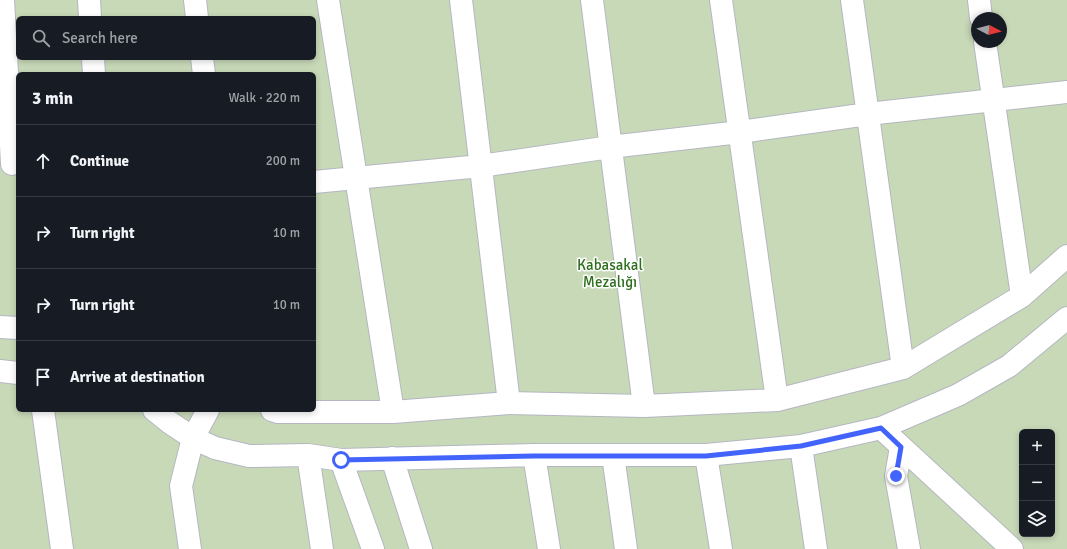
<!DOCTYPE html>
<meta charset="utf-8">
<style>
:root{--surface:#171b24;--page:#20242c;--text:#f1f3f6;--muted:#9ea1a6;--line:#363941}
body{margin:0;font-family:Signika,sans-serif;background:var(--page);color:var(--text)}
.controls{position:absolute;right:12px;bottom:12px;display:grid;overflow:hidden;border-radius:6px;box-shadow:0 2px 6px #0003}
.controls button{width:36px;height:36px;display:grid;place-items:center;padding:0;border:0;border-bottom:1px solid var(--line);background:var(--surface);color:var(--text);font:20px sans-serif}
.compass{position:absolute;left:971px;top:12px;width:36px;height:36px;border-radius:50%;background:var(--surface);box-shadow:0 2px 6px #0003;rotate:97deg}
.stop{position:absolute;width:12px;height:12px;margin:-9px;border:3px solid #4264fb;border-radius:50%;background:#fff}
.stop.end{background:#4264fb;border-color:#fff;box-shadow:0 1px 4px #0008}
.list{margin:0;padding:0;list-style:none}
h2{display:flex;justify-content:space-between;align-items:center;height:52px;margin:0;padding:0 16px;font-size:17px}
h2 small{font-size:13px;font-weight:400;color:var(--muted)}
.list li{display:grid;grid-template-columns:26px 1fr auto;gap:12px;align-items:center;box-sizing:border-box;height:72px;padding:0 16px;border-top:1px solid var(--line)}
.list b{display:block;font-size:15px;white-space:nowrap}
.list em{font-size:13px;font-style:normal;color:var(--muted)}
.icon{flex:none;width:22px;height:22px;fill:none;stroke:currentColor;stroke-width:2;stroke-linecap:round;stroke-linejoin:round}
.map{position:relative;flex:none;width:1067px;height:549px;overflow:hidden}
.search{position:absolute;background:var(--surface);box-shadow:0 2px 6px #0003;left:16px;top:16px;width:300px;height:44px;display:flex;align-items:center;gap:10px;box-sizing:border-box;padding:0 14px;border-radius:6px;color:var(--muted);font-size:15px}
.panel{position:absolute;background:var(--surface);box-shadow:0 2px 6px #0003;left:16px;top:72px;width:300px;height:340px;border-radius:6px}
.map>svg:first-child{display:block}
.cemetery{fill:#c8d9b8;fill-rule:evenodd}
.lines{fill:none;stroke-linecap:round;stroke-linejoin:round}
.minor-casing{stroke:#b4b7c1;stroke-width:24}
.minor{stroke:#fff;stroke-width:22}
.route{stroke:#4264fb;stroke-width:5}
.labels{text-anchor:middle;stroke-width:3;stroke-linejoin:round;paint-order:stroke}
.park-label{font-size:15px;fill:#2c6e1b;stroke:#fff}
</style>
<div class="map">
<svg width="1067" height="549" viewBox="0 0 1067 549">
<rect width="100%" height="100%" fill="#efe9e1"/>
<path class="cemetery" d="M0 0H1067V549H0ZM18 18H314V58H18ZM977 18H1001V42H977ZM18 74H314V410H18ZM1022 432H1052V534H1022Z"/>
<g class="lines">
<defs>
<path id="minor" d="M3 0 12 164
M89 0 90 18
M195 0 197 18
M328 0 393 412
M461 0 509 403
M592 0 644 406
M721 0 777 400
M852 0 903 368
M979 0 981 18
M985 42 1022 296
M93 58 94 74
M202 58 204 74
M314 182 481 166 610 147 740 132 868 114 1067 92
M0 327 18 328
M0 371 18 373
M43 410 62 549
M154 410 169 422 193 438 215 448 249 456 308 455 322 549
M272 410 278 412H393L509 403 644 406 777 400 903 368 1022 296 1067 256
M881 428 1012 549
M801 446 816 549
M901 447 896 476 909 549
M308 455 341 460 373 549
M534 455 549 549
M613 455 626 549
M706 455 721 549
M392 458 421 549
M341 460 534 455H706L801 446 881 428 958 395 1009 366 1067 318
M190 549 181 486 193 438 208 410"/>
</defs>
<use href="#minor" class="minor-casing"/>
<use href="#minor" class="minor"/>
</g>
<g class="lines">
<path class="route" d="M341 460 534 456H706L801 446 881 428 901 447 896 476"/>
</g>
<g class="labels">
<g class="park-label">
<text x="610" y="270">Kabasakal<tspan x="610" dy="17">Mezalığı</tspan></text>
</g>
</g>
</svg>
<div class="controls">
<button>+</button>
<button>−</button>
<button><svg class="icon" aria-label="layers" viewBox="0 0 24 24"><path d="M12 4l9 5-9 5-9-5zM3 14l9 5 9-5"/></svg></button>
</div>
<svg class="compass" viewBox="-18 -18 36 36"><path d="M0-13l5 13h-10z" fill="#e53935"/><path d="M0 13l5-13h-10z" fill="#9ea1a6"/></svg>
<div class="stop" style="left:341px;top:460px"></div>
<div class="stop end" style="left:896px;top:476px"></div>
<div class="search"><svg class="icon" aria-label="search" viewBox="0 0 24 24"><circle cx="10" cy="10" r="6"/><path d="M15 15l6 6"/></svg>Search here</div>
<section class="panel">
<h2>3 min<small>Walk · 220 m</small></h2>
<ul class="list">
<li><svg class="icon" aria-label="ahead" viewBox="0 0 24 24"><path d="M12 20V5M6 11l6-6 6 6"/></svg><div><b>Continue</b></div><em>200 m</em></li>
<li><svg class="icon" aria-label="right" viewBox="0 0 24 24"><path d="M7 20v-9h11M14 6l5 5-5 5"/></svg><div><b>Turn right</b></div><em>10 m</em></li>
<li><svg class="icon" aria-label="right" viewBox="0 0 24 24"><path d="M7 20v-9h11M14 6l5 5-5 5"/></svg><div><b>Turn right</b></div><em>10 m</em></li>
<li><svg class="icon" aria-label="arrive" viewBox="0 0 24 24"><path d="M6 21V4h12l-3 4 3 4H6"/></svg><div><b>Arrive at destination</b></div></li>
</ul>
</section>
</div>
